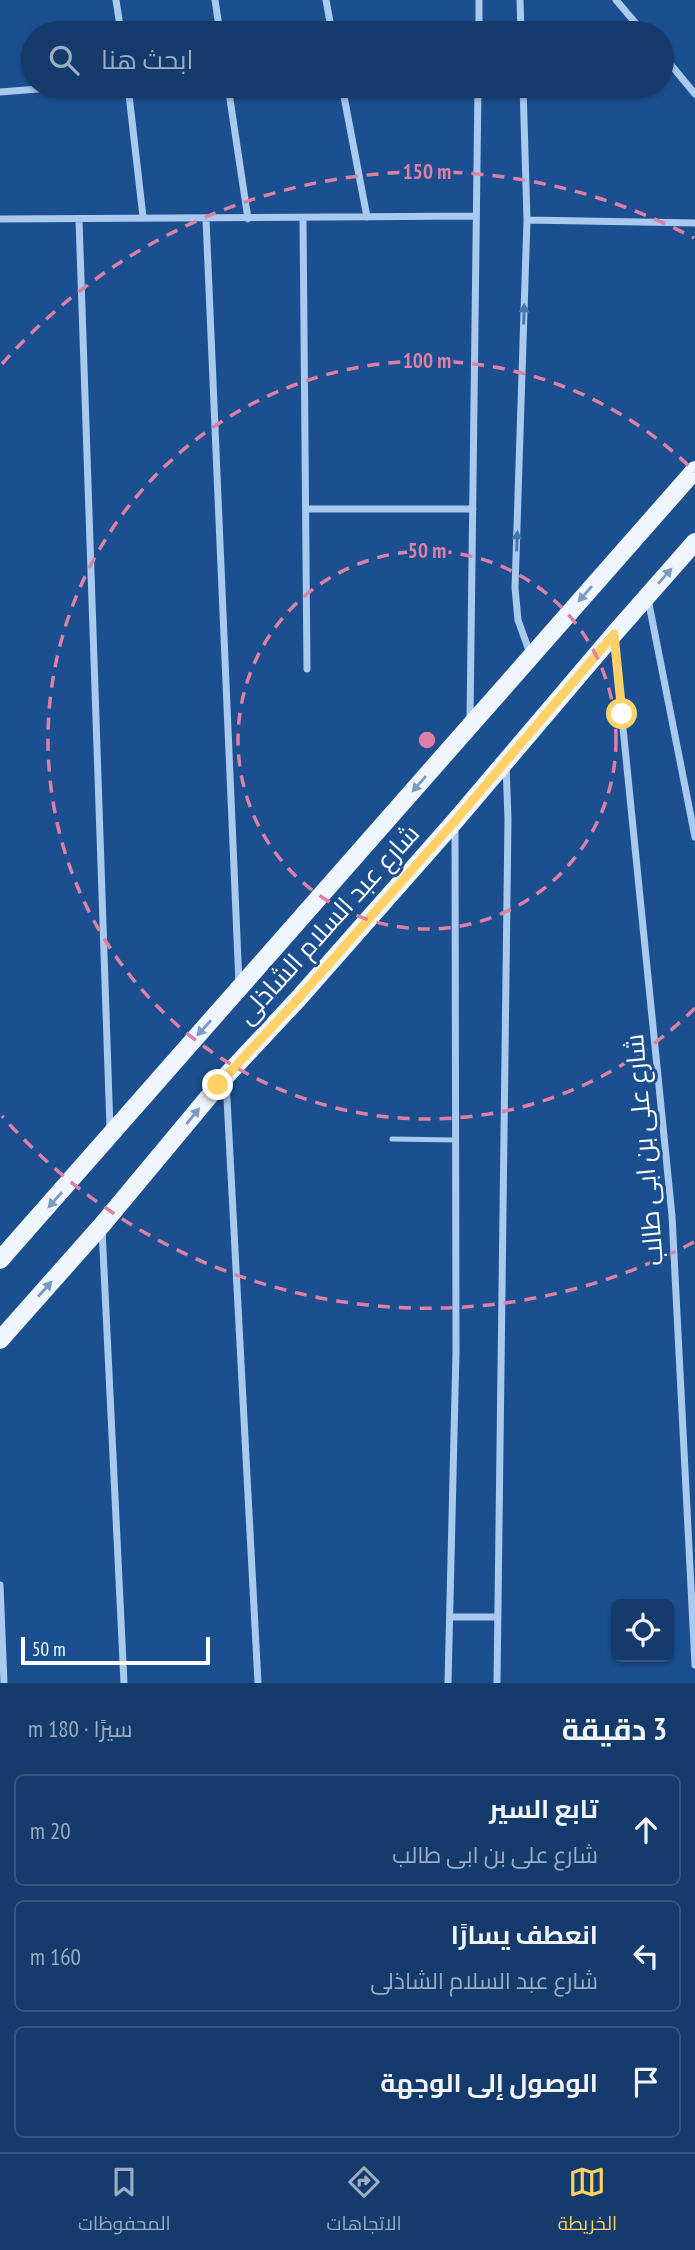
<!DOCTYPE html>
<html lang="ar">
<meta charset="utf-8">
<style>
:root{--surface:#143b6b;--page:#1d4271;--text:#f1f3f6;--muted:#9dadc1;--line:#33557e;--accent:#ffd166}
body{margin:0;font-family:"PT Sans Narrow",Cairo,sans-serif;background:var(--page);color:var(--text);direction:rtl}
.controls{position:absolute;right:21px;bottom:21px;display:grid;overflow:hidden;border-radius:10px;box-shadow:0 2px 5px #0004}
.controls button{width:63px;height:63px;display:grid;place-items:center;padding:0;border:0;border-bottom:2px solid var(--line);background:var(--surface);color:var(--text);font:35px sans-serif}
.scale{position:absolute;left:21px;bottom:18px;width:189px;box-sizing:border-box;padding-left:7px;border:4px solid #fff;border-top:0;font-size:19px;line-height:24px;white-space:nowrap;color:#fff;-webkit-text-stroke:5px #1b4f8f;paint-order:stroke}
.stop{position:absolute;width:21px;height:21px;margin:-16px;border:5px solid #ffd166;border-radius:50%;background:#fff}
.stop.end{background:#ffd166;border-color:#fff;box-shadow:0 2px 7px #0008}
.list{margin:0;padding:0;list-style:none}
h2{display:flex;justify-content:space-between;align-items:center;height:91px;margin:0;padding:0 28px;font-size:30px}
h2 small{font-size:23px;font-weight:400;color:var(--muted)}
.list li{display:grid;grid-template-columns:46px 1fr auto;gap:21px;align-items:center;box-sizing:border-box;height:112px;margin:0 14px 14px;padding:0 14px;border:2px solid var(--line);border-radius:10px}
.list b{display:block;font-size:26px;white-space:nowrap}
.list p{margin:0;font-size:23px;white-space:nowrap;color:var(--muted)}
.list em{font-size:23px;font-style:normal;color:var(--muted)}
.icon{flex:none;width:38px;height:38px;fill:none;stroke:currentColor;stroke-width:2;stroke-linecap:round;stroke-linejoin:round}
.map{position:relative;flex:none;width:695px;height:1683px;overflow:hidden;direction:ltr}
.search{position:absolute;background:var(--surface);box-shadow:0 2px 5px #0004;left:21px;right:21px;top:21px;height:77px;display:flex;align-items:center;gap:18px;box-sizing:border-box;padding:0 24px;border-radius:38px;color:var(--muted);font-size:26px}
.sheet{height:469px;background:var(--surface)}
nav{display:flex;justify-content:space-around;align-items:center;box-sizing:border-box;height:98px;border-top:2px solid var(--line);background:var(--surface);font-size:19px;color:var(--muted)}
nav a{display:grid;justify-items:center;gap:4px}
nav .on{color:var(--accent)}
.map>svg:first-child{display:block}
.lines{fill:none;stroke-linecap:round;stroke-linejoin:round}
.service{stroke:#a9c9ee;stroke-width:5}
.minor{stroke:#a9c9ee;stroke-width:7}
.primary{stroke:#f0f6ff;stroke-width:18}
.oneway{fill:#4674ac}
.oneway2{fill:#7b9ac1}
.route{stroke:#ffd166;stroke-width:9}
.ring{fill:none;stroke:#dd80a5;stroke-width:3.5;stroke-dasharray:12 9}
.labels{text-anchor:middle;stroke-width:6;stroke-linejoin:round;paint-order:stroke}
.street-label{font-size:26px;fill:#fff;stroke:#1b4f8f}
.centre{fill:#dd80a5;stroke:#1b4f8f;stroke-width:3.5}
.ring-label{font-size:21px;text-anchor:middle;font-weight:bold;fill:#dd80a5;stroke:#1b4f8f;stroke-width:6;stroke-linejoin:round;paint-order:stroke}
</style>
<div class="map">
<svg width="695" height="1683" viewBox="0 0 695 1683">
<rect width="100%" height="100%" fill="#1b4f8f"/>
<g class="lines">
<path class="service" d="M392 1139 456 1140"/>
<path class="minor" d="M116 0 121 33
M215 0 220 33
M326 0 332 33
M479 0V33
M520 0 521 33
M616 0 644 33
M662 54 695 94
M128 86 143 217
M228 86 248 219
M342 86 367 217
M523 86 527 220 515 588 518 620 531 656
M0 92 77 86
M303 218 307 669
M0 219 475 216
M206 219 239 984
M79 220 110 1129
M527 220 695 223
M306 509H473
M648 599 695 837
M614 638 672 1216 695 1665
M470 720 478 86
M226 1080 258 1683
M102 1229 124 1683
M0 1585 4 1683
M450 1617H497
M448 1683 456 1352 455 825
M497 1683 508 819 506 764"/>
<path class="primary" d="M0 1260 695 470
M0 1340 102 1225 226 1076 298 999 455 821 614 634 695 542"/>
</g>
<defs><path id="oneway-solid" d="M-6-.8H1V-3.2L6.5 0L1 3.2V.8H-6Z" transform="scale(1.75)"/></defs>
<g class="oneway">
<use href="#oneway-solid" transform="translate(524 314) rotate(-88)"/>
<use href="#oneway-solid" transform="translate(517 541) rotate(-88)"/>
</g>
<g class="oneway2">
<use href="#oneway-solid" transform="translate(665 576) rotate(-49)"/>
<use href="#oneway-solid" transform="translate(585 594) rotate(131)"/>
<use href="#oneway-solid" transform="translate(419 784) rotate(131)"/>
<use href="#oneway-solid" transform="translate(204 1028) rotate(132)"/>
<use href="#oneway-solid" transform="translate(193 1116) rotate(-51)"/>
<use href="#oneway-solid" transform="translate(55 1200) rotate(132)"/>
<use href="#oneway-solid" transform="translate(45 1289) rotate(-48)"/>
</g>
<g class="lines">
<path class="route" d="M218 1085 298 999 455 821 614 634 622 714"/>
</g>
<g class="ring">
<circle cx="427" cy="740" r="189"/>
<path d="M695 1008A379 379 0 1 1 695 472"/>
<path d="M694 1242A568 568 0 0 1 2 1116M2 364A568 568 0 0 1 694 238"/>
</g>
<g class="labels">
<g class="street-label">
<text transform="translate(328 924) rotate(-48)" y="9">شارع عبد السلام الشاذلى</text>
<text transform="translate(644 1150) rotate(-95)" y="9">شارع على بن ابى طالب</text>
</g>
</g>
<circle cx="427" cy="740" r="10" class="centre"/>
<g class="ring-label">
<text x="427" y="179">150 m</text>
<text x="427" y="368">100 m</text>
<text x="427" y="558">50 m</text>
</g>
</svg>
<div class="controls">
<button><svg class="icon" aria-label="locate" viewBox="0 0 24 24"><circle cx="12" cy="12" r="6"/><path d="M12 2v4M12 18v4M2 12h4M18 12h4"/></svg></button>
</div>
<div class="scale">50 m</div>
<div class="stop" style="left:622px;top:714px"></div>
<div class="stop end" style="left:218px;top:1085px"></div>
<div class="search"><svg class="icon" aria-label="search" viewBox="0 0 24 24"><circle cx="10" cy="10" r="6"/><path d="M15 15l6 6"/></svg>ابحث هنا</div>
</div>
<section class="sheet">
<h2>3 دقيقة<small>سيرًا · 180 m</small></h2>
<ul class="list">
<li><svg class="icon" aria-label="ahead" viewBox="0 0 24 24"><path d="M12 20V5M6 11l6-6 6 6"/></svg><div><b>تابع السير</b><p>شارع على بن ابى طالب</p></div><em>20 m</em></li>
<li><svg class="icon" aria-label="left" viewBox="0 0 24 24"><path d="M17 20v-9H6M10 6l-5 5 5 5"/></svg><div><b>انعطف يسارًا</b><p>شارع عبد السلام الشاذلى</p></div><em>160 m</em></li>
<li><svg class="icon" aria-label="arrive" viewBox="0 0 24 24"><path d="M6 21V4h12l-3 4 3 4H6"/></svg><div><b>الوصول إلى الوجهة</b></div></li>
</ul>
</section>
<nav>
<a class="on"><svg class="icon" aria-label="map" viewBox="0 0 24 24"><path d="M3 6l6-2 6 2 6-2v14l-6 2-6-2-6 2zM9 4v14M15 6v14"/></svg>الخريطة</a>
<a><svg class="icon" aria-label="directions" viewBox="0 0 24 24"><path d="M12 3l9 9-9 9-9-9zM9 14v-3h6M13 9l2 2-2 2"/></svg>الاتجاهات</a>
<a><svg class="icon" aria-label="saved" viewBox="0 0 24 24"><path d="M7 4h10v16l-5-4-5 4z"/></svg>المحفوظات</a>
</nav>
